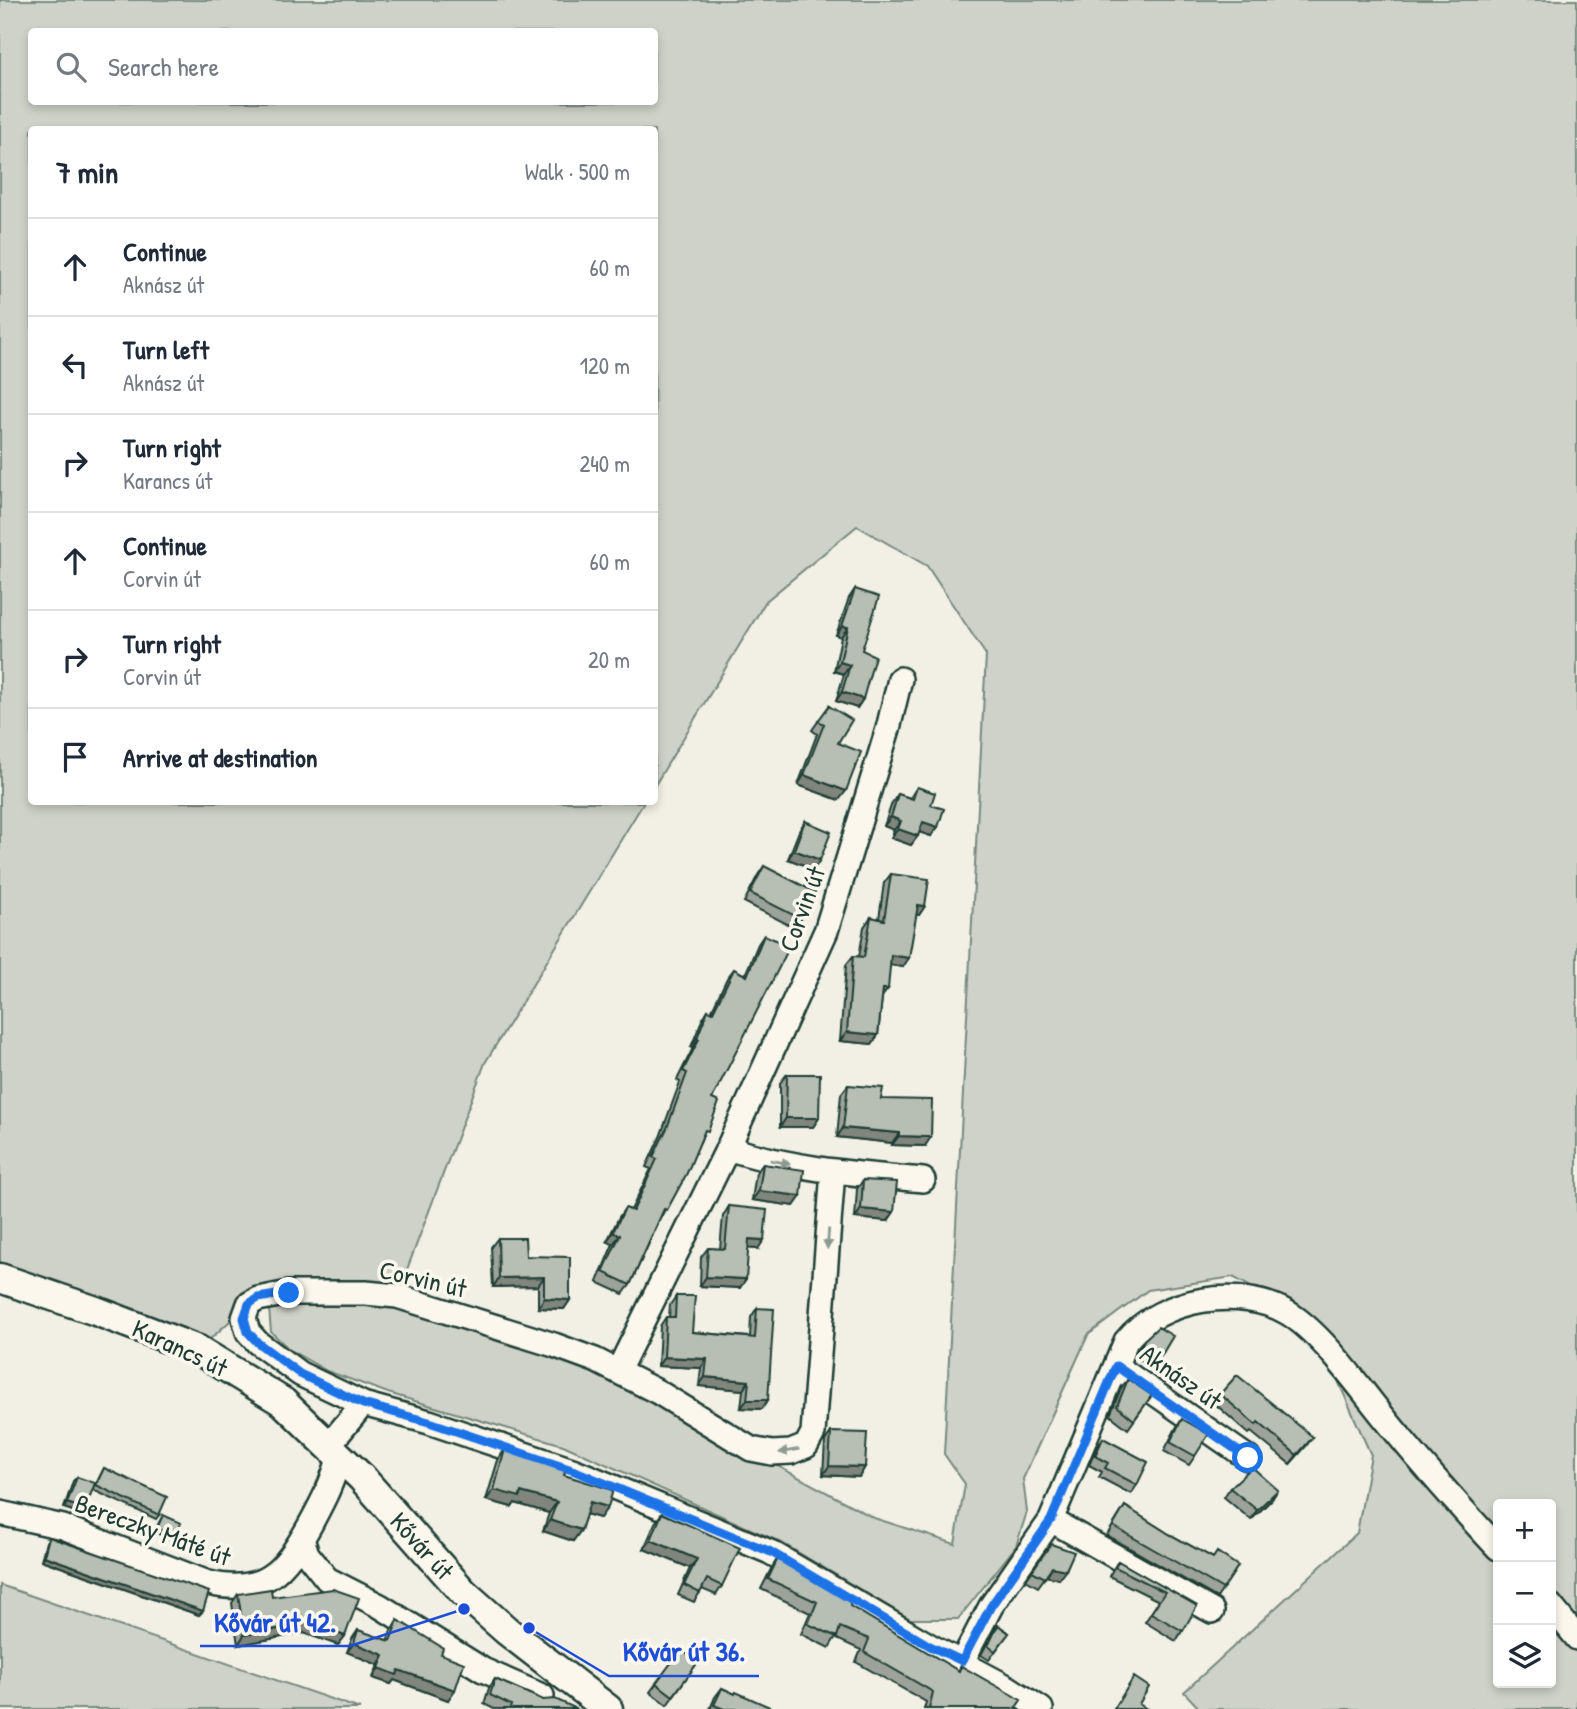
<!DOCTYPE html>
<meta charset="utf-8">
<style>
:root{--surface:#fff;--page:#f2f2f3;--text:#1f2937;--muted:#747a83;--line:#e0e1e3}
body{margin:0;font-family:"Patrick Hand",sans-serif;background:var(--page);color:var(--text)}
.controls{position:absolute;right:21px;bottom:21px;display:grid;overflow:hidden;border-radius:7px;box-shadow:0 4px 10px #0003}
.controls button{width:63px;height:63px;display:grid;place-items:center;padding:0;border:0;border-bottom:2px solid var(--line);background:var(--surface);color:var(--text);font:35px sans-serif}
.stop{position:absolute;width:21px;height:21px;margin:-16px;border:5px solid #1a73e8;border-radius:50%;background:#fff}
.stop.end{background:#1a73e8;border-color:#fff;box-shadow:0 2px 7px #0008}
.list{margin:0;padding:0;list-style:none}
h2{display:flex;justify-content:space-between;align-items:center;height:91px;margin:0;padding:0 28px;font-size:30px}
h2 small{font-size:23px;font-weight:400;color:var(--muted)}
.list li{display:grid;grid-template-columns:46px 1fr auto;gap:21px;align-items:center;box-sizing:border-box;height:98px;padding:0 28px;border-top:2px solid var(--line)}
.list b{display:block;font-size:26px;white-space:nowrap}
.list p{margin:0;font-size:23px;white-space:nowrap;color:var(--muted)}
.list em{font-size:23px;font-style:normal;color:var(--muted)}
.icon{flex:none;width:38px;height:38px;fill:none;stroke:currentColor;stroke-width:2;stroke-linecap:round;stroke-linejoin:round}
.map{position:relative;flex:none;width:1577px;height:1709px;overflow:hidden}
.search{position:absolute;background:var(--surface);box-shadow:0 4px 10px #0003;left:28px;top:28px;width:630px;height:77px;display:flex;align-items:center;gap:18px;box-sizing:border-box;padding:0 24px;border-radius:7px;color:var(--muted);font-size:26px}
.panel{position:absolute;background:var(--surface);box-shadow:0 4px 10px #0003;left:28px;top:126px;width:630px;height:679px;border-radius:7px}
.map>svg:first-child{display:block}
.green{fill:#cfd2c8;stroke:#77887e;stroke-width:2;fill-rule:evenodd}
.lines{fill:none;stroke-linecap:round;stroke-linejoin:round}
.minor-casing{stroke:#1f3d34;stroke-width:28}
.major-casing{stroke:#1f3d34;stroke-width:33}
.minor{stroke:#fbf7ec;stroke-width:23}
.major{stroke:#fbf7ec;stroke-width:28}
.wall{fill:#9da39a;stroke:#1f3d34;stroke-width:2}
.shaded-wall{fill:#80857d;stroke:#1f3d34;stroke-width:2}
.building{fill:#b7beb3;stroke:#1f3d34;stroke-width:2}
.oneway{fill:#8d9a90}
.route{stroke:#1a73e8;stroke-width:9}
.labels{text-anchor:middle;stroke-width:7;stroke-linejoin:round;paint-order:stroke}
.street-label{font-size:26px;fill:#1f3d34;stroke:#fbf7ec}
.leader{fill:none;stroke:#1d4ed8;stroke-width:2.5}
.callout-dot{fill:#1d4ed8;stroke:#fbf7ec;stroke-width:2.5}
.callout-label{font-size:28px;text-anchor:middle;font-weight:bold;fill:#1d4ed8;stroke:#fbf7ec;stroke-width:7;stroke-linejoin:round;paint-order:stroke}
</style>
<div class="map">
<svg width="1577" height="1709" viewBox="0 0 1577 1709">
<rect width="100%" height="100%" fill="#f2f0e5"/>
<filter id="ink" filterUnits="userSpaceOnUse"><feTurbulence type="fractalNoise" baseFrequency=".0143" numOctaves="2"/><feDisplacementMap in="SourceGraphic" scale="14" xChannelSelector="R" yChannelSelector="G"/><feConvolveMatrix kernelMatrix="1 2 1 2 8 2 1 2 1" color-interpolation-filters="sRGB"/></filter>
<g filter="url(#ink)">
<path class="green" d="M0 0H1577V1709H1200L1184 1692 1357 1533 1371 1455 1311 1320 1233 1277 1148 1290 1088 1335 1023 1479 1027 1512 1016 1546 958 1619H910L782 1543 563 1445 388 1393 327 1371 290 1350 271 1332 269 1309 273 1296 249 1304 198 1350 0 1278ZM32 32H654V102H32ZM32 130H654L655 785 766 601 857 526 927 566 986 655 944 1454 965 1484 955 1544 874 1518 554 1345 397 1296 485 1063 644 802H32ZM1498 1504H1551V1683H1498Z
M0 1585 360 1709H0Z"/>
<g class="lines">
<defs>
<path id="minor" d="M728 1148C791 1169 857 1174 923 1180
M833 1171 813 1433 806 1446 791 1452 772 1453 751 1449 658 1392 595 1360 554 1345 397 1296 366 1293H289L258 1299 249 1304 244 1318 248 1332 258 1343 300 1374 363 1404 429 1422 575 1471 770 1552 930 1646 1007 1687 1041 1709
M1116 1366 1248 1458
M618 1371 728 1148 826 931 888 729 900 679
M329 1445 363 1404
M0 1513 63 1527 208 1583C264 1596 284 1571 310 1525 324 1499 332 1484 340 1455
M1051 1520 1212 1611
M302 1539 307 1554 327 1579 380 1606 483 1670 542 1696
M1551 1606 1577 1638
M962 1662 991 1606 1051 1520 1126 1341C1160 1298 1241 1285 1288 1313 1322 1334 1356 1383 1382 1415 1419 1461 1458 1505 1498 1548"/>
<path id="major" d="M0 1278 96 1311 198 1350 283 1402 362 1478 463 1592 507 1631 608 1709"/>
</defs>
<use href="#minor" class="minor-casing"/>
<use href="#major" class="major-casing"/>
<use href="#minor" class="minor"/>
<use href="#major" class="major"/>
</g>
<path class="wall" d="M855 589 862 650 863 699 857 708 836 701 844 674 834 671 841 637 836 635 849 598Z
M829 706 838 743 839 800 798 785 817 734 812 730Z
M917 787 931 805V836L919 832 911 845 891 838 894 830 884 826 892 803 898 794 910 798Z
M805 821 814 869 788 859 799 831Z
M764 866 801 919 795 928 744 902 758 875Z
M891 874 925 906 919 915 916 914 903 967 890 965 882 998 878 1035 872 1044 840 1041 846 965 853 956 859 957 864 927 871 917 879 919 884 883Z
M764 935 712 1099 701 1140 660 1219 630 1285 623 1294 597 1282 613 1244 607 1241 619 1217 625 1208 631 1210 651 1169 646 1167 660 1137 680 1082 677 1080 693 1048 691 1047 702 1020 708 1010 711 1012 727 978 734 969 745 975 758 944Z
M787 1074 819 1118 813 1127H780V1083Z
M848 1085 881 1099 925 1146 892 1145V1143L837 1137 841 1094Z
M763 1164 801 1196 794 1206 752 1200 756 1173Z
M863 1180 888 1221 855 1218 857 1189Z
M729 1206 758 1249 748 1248 740 1288 700 1286 701 1257 708 1248 720 1249 723 1216Z
M498 1238 526 1256 570 1300 564 1309 538 1308V1286L493 1287 491 1247Z
M676 1296 692 1332 750 1337 751 1317 757 1308 762 1409 741 1408 743 1390 699 1386 701 1368 658 1366 660 1326 666 1317H669L670 1305Z
M1144 1340 1160 1358 1153 1367 1135 1357 1138 1349Z
M1128 1379 1152 1395 1128 1429 1110 1415 1121 1388Z
M1220 1394 1306 1446 1290 1464 1251 1432 1249 1434 1214 1403Z
M1182 1419 1195 1456 1189 1465 1164 1451 1176 1428Z
M831 1432 865 1467 859 1477 823 1475 825 1441Z
M1103 1438 1137 1485 1131 1494 1099 1477 1102 1472 1089 1465 1097 1447Z
M505 1449 600 1518 586 1514 581 1530 573 1541 543 1531 549 1513 515 1503 512 1507 486 1500 498 1460Z
M104 1468 159 1515 156 1519 93 1490Z
M77 1477 85 1509 82 1514 64 1508 73 1481Z
M1230 1488 1272 1499 1251 1520 1224 1497Z
M1125 1506 1169 1534 1213 1558 1238 1566 1217 1598 1107 1535Z
M662 1513 722 1586 716 1595 702 1589 694 1602 678 1595 690 1568 644 1549 655 1523Z
M163 1515 175 1536 172 1540 154 1532Z
M49 1537 203 1611 199 1615 41 1560 46 1542Z
M1051 1544 1059 1579 1046 1576 1038 1587 1026 1580Z
M778 1558 850 1606 958 1671 961 1666 1015 1709H924L926 1702 856 1662 861 1650 835 1638 829 1648 801 1634 810 1613 761 1589 771 1569Z
M1118 1561 1197 1606 1176 1641 1145 1622 1159 1601 1109 1576Z
M238 1594 272 1597 345 1636 338 1645 304 1633 238 1645 232 1603Z
M398 1620 441 1654 448 1700 394 1680 391 1684 373 1678 378 1665 347 1652 352 1639 358 1630 387 1641 391 1630Z
M998 1625 1009 1633 989 1660 981 1655 992 1634Z
M681 1650 698 1662 667 1705 650 1692Z
M495 1679 543 1700 577 1709H494L484 1704 489 1688Z
M722 1688 735 1694 774 1709H710L715 1697Z"/>
<path class="shaded-wall" d="M842 626 848 627 841 637 836 635Z
M840 662 850 665 844 674 834 671Z
M842 692 863 699 857 708 836 701Z
M804 775 846 791 839 800 798 785Z
M891 817 901 821 894 830 884 826Z
M923 822 938 827 931 836 916 831Z
M898 829 918 836 911 845 891 838Z
M794 850 820 860 814 869 788 859Z
M918 905 925 906 919 915 912 914Z
M891 955 909 958 903 967 884 964Z
M883 989H888L881 998Z
M847 1032 878 1035 872 1044 840 1041Z
M697 1038 699 1039 693 1048 691 1047Z
M786 1118H819L813 1127H780Z
M843 1128 899 1133 892 1143 837 1137Z
M899 1136 931 1137 925 1146 892 1145Z
M759 1191 801 1196 794 1206 752 1200Z
M861 1209 894 1212 888 1221 855 1218Z
M613 1232 620 1235 613 1244 607 1241Z
M749 1239 764 1240 758 1249 742 1248Z
M544 1277 538 1286 493 1287 499 1278Z
M706 1277 746 1279 740 1288 700 1286Z
M544 1298 570 1300 564 1309 538 1308Z
M664 1357 707 1359 701 1368 658 1366Z
M705 1377 749 1381 743 1390 699 1386Z
M747 1400H768L762 1409 741 1408Z
M1313 1437 1306 1446 1290 1464 1297 1455Z
M829 1466 865 1467 859 1477 823 1475Z
M494 1490 521 1492 557 1502 549 1513 515 1503 512 1507 486 1500Z
M1278 1490 1272 1499 1251 1520 1257 1510Z
M590 1502 608 1507 600 1518 582 1513Z
M67 1503 85 1509 82 1514 64 1508Z
M550 1520 581 1530 573 1541 543 1531Z
M651 1540 697 1559 690 1568 644 1549Z
M44 1556 203 1611 199 1615 41 1560Z
M1052 1567 1066 1570 1059 1579 1046 1576Z
M310 1623 345 1636 338 1645 304 1633 238 1645 244 1635Z
M354 1643 384 1655 378 1665 347 1652Z
M379 1668 399 1670 455 1690 448 1700 394 1680 391 1684 373 1678Z"/>
<path class="building" d="M855 589 879 597 862 650 875 656 863 699 842 692 850 665 840 662 848 627 842 626Z
M829 706 852 720 838 743 861 752 846 791 804 775 824 724 818 721Z
M917 787 935 793 931 805 944 809 938 827 923 822 918 836 898 829 901 821 891 817 898 794 913 799Z
M805 821 831 832 820 860 794 850Z
M764 866 815 892 801 919 750 893Z
M891 874 929 879 925 906 918 905 909 958 891 955 888 989H883L878 1035 847 1032 853 956 864 957 871 917 884 920Z
M764 935 790 946 712 1099 719 1102 708 1131 705 1130 687 1173 667 1210 664 1209 630 1285 603 1272 620 1235 613 1232 625 1208 633 1211 657 1159 653 1157 667 1128 687 1073 683 1071 699 1039 697 1038 708 1010 713 1012 734 969 747 976Z
M787 1074H820L819 1118H786Z
M848 1085 883 1088 881 1099 932 1100 931 1137 899 1136V1133L843 1128Z
M763 1164 804 1170 801 1196 759 1191Z
M863 1180 897 1182 894 1212 861 1209Z
M729 1206 767 1210 764 1240 749 1239 746 1279 706 1277 708 1248 725 1249Z
M498 1238H525L526 1256 570 1257V1300L544 1298V1277L499 1278Z
M676 1296H695L692 1332 755 1338 757 1308 774 1309 768 1400H747L749 1381 705 1377 707 1359 664 1357 666 1317H675Z
M1158 1327 1173 1336 1160 1358 1141 1347 1144 1340Z
M1237 1375 1313 1437 1297 1455 1258 1422 1256 1425 1220 1394Z
M1128 1379 1152 1395 1134 1420 1117 1406Z
M1182 1419 1209 1434 1195 1456 1170 1442Z
M831 1432 867 1433 865 1467 829 1466Z
M1103 1438 1148 1462 1137 1485 1105 1468 1108 1463 1095 1456Z
M505 1449 566 1469 564 1475 613 1490 608 1507 590 1502 581 1530 550 1520 557 1502 521 1492 520 1497 494 1490Z
M1252 1467 1278 1490 1257 1510 1230 1488Z
M104 1468 167 1497 159 1515 96 1485Z
M77 1477 95 1483 85 1509 67 1503Z
M1125 1506 1169 1534 1213 1558 1217 1552 1238 1566 1223 1589 1113 1526Z
M662 1513 740 1548 722 1586 707 1579 700 1593 684 1585 697 1559 651 1540Z
M163 1515 181 1523 175 1536 157 1528Z
M49 1537 209 1592 203 1611 44 1556Z
M1051 1544 1074 1552 1066 1570 1052 1567 1045 1578 1032 1571Z
M778 1558 851 1601 850 1606 959 1671 961 1666 1021 1700 1015 1709H929L933 1692 864 1652 869 1639 840 1627 837 1637 808 1624 817 1602 768 1579Z
M1118 1561 1197 1606 1183 1631 1151 1613 1165 1592 1115 1567Z
M271 1589 272 1597 333 1589 359 1598 345 1636 310 1623 244 1635 238 1594Z
M398 1620 443 1648 441 1654 464 1663 455 1690 399 1670 397 1675 379 1668 384 1655 354 1643 358 1630 390 1641Z
M998 1625 1009 1633 995 1651 988 1646Z
M681 1650 698 1662 673 1696 656 1683Z
M1134 1677 1149 1687 1139 1704 1147 1709H1114Z
M495 1679 543 1700 555 1699 577 1709H510L511 1705 490 1695Z
M722 1688 735 1694 736 1692 774 1709H724L714 1705Z"/>
<defs><path id="oneway-solid" d="M-6-.8H1V-3.2L6.5 0L1 3.2V.8H-6Z" transform="scale(1.75)"/></defs>
<g class="oneway">
<use href="#oneway-solid" transform="translate(780 1162) rotate(12)"/>
<use href="#oneway-solid" transform="translate(828 1239) rotate(94)"/>
<use href="#oneway-solid" transform="translate(789 1451) rotate(170)"/>
</g>
</g>
<g class="lines" filter="url(#ink)">
<path class="route" d="M289 1293 258 1298 249 1304 244 1318 248 1332 258 1343 300 1374 363 1404 429 1422 575 1471 771 1552 930 1646 962 1661 991 1606 1051 1520 1116 1366 1248 1458"/>
</g>
<g class="labels">
<g class="street-label">
<text transform="translate(802 909) rotate(-70)" y="9">Corvin út</text>
<text transform="translate(423 1279) rotate(13)" y="9">Corvin út</text>
<text transform="translate(180 1348) rotate(25)" y="9">Karancs út</text>
<text transform="translate(1181 1377) rotate(35)" y="9">Aknász út</text>
<text transform="translate(153 1530) rotate(20)" y="9">Bereczky Máté út</text>
<text transform="translate(422 1546) rotate(48)" y="9">Kővár út</text>
</g>
</g>
<path class="leader" d="M464 1609L350 1646H200M529 1628L609 1676H759"/>
<g class="callout-dot">
<circle cx="464" cy="1609" r="7"/>
<circle cx="529" cy="1628" r="7"/>
</g>
<g class="callout-label">
<text x="275" y="1632">Kővár út 42.</text>
<text x="684" y="1661">Kővár út 36.</text>
</g>
</svg>
<div class="controls">
<button>+</button>
<button>−</button>
<button><svg class="icon" aria-label="layers" viewBox="0 0 24 24"><path d="M12 4l9 5-9 5-9-5zM3 14l9 5 9-5"/></svg></button>
</div>
<div class="stop" style="left:1248px;top:1458px"></div>
<div class="stop end" style="left:289px;top:1293px"></div>
<div class="search"><svg class="icon" aria-label="search" viewBox="0 0 24 24"><circle cx="10" cy="10" r="6"/><path d="M15 15l6 6"/></svg>Search here</div>
<section class="panel">
<h2>7 min<small>Walk · 500 m</small></h2>
<ul class="list">
<li><svg class="icon" aria-label="ahead" viewBox="0 0 24 24"><path d="M12 20V5M6 11l6-6 6 6"/></svg><div><b>Continue</b><p>Aknász út</p></div><em>60 m</em></li>
<li><svg class="icon" aria-label="left" viewBox="0 0 24 24"><path d="M17 20v-9H6M10 6l-5 5 5 5"/></svg><div><b>Turn left</b><p>Aknász út</p></div><em>120 m</em></li>
<li><svg class="icon" aria-label="right" viewBox="0 0 24 24"><path d="M7 20v-9h11M14 6l5 5-5 5"/></svg><div><b>Turn right</b><p>Karancs út</p></div><em>240 m</em></li>
<li><svg class="icon" aria-label="ahead" viewBox="0 0 24 24"><path d="M12 20V5M6 11l6-6 6 6"/></svg><div><b>Continue</b><p>Corvin út</p></div><em>60 m</em></li>
<li><svg class="icon" aria-label="right" viewBox="0 0 24 24"><path d="M7 20v-9h11M14 6l5 5-5 5"/></svg><div><b>Turn right</b><p>Corvin út</p></div><em>20 m</em></li>
<li><svg class="icon" aria-label="arrive" viewBox="0 0 24 24"><path d="M6 21V4h12l-3 4 3 4H6"/></svg><div><b>Arrive at destination</b></div></li>
</ul>
</section>
</div>
